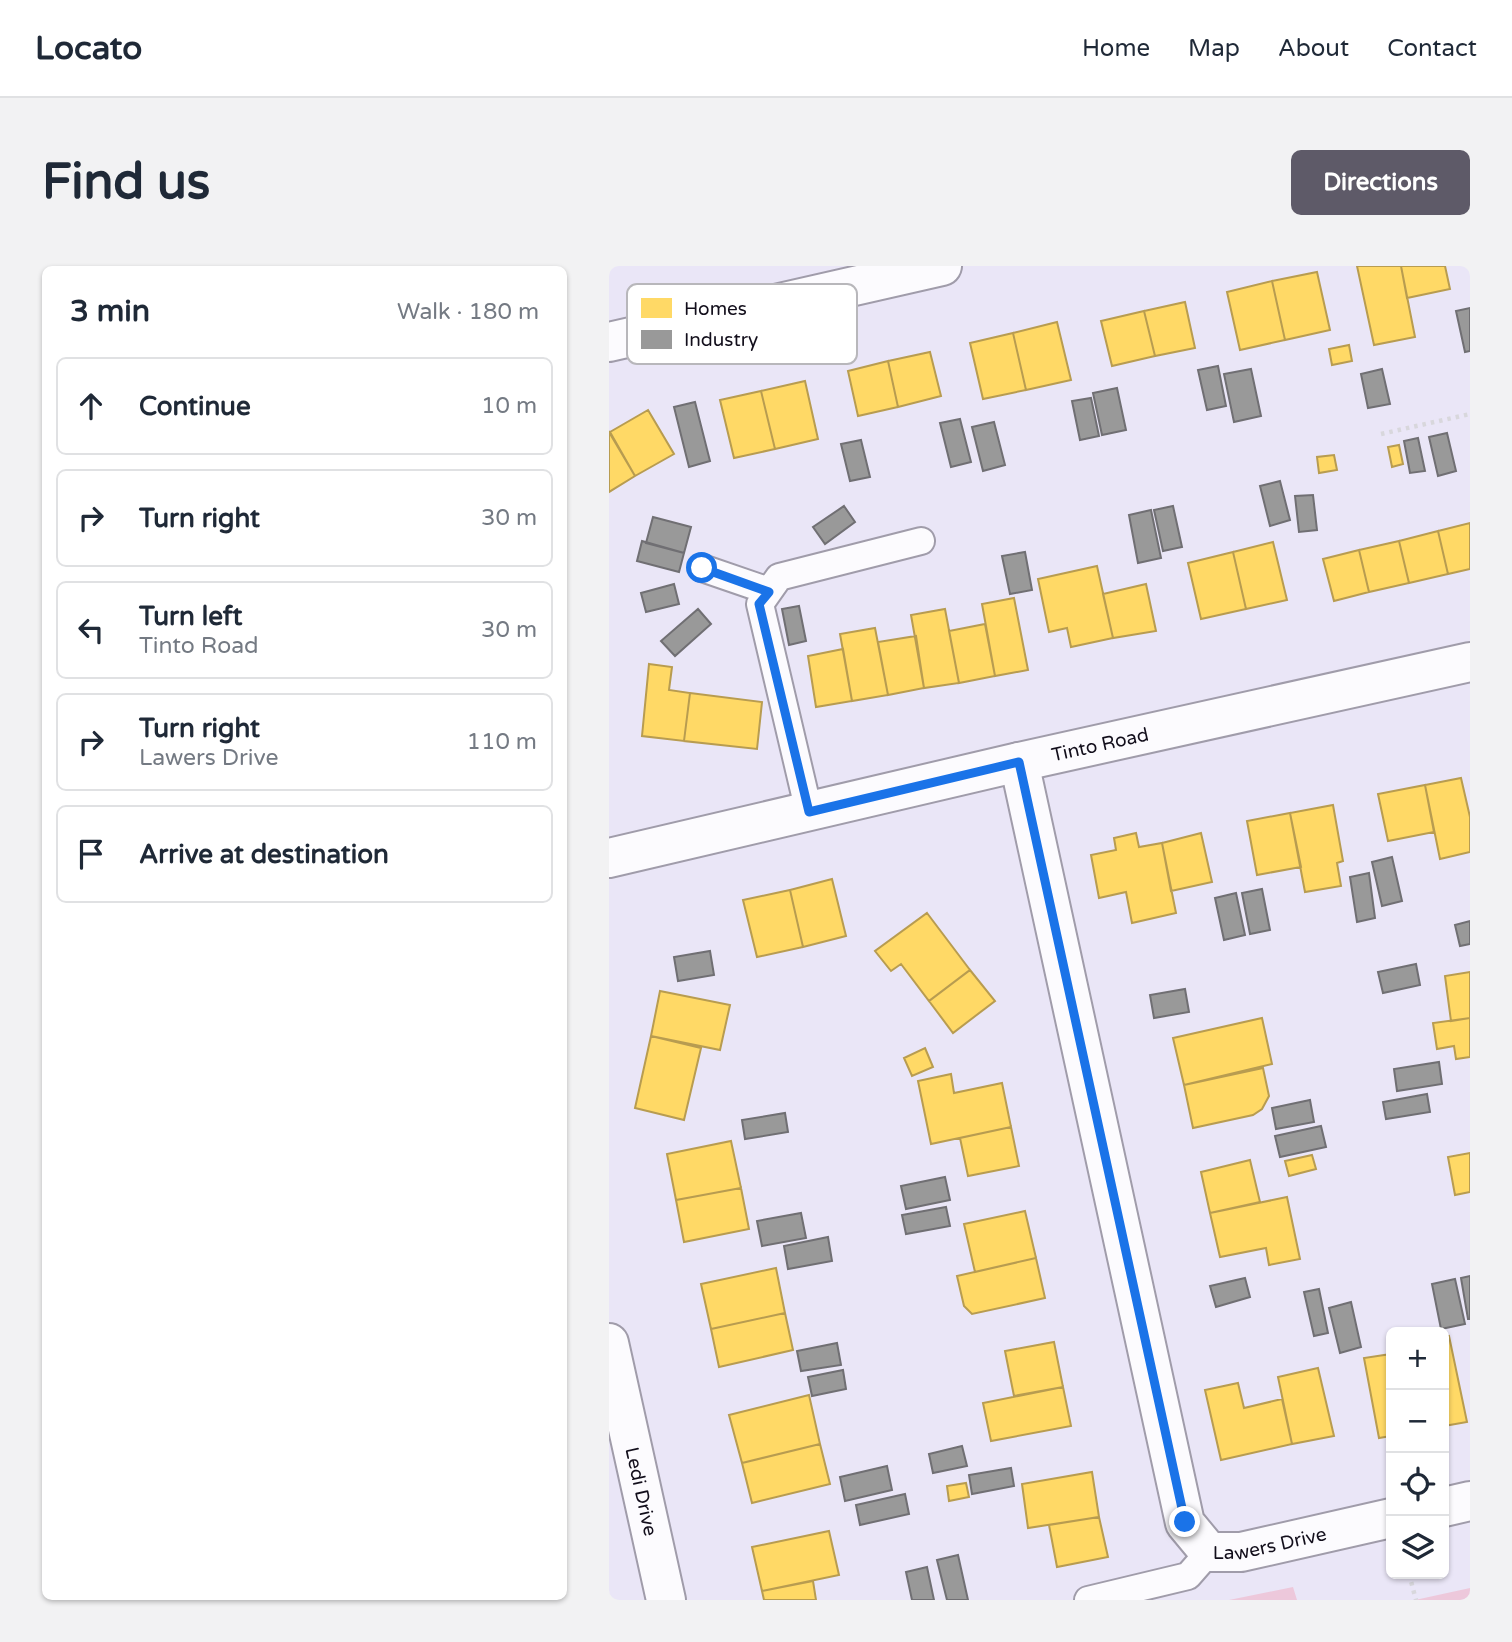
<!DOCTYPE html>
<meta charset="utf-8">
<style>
:root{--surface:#fff;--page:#f2f2f3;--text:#1f2937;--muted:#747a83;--line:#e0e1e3;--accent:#5e5a68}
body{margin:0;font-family:"Varela Round",sans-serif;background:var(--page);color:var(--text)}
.controls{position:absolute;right:21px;bottom:21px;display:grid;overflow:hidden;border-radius:10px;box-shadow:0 2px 5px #0004}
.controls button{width:63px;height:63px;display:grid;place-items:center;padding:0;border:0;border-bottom:2px solid var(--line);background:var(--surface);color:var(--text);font:35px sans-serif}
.stop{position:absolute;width:21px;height:21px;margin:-16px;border:5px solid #1a73e8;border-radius:50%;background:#fff}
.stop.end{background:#1a73e8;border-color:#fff;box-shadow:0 2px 7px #0008}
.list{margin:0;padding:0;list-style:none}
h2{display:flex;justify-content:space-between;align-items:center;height:91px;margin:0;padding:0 28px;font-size:30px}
h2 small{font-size:23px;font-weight:400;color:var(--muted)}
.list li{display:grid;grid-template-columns:46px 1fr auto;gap:21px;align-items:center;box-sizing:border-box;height:98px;margin:0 14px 14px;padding:0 14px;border:2px solid var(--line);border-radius:10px}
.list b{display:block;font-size:26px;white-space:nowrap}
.list p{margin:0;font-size:23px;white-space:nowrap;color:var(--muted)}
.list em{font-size:23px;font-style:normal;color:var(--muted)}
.icon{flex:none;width:38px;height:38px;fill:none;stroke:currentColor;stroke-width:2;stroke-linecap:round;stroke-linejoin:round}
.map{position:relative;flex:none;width:861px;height:1334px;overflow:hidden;border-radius:10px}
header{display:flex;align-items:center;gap:42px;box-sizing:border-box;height:98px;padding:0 35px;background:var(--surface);border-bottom:2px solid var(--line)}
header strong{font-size:33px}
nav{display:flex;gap:38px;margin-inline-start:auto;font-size:24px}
.intro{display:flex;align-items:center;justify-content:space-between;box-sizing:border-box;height:168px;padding:0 42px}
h1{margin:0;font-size:49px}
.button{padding:18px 32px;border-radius:10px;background:var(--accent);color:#fff;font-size:24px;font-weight:700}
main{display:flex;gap:42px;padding:0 42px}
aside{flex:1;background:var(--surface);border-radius:10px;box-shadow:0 2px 5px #0004}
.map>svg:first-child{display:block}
.green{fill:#edc8db}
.homes{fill:#ffd966;stroke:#b89c50;stroke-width:2}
.industry{fill:#999;stroke:#706f73;stroke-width:2}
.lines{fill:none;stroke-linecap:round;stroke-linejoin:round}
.service-casing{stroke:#a09caa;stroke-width:30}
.minor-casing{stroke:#a09caa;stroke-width:42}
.tertiary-casing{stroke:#a09caa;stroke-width:42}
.path{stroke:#d8d7dc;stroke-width:4.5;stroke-dasharray:3.5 5;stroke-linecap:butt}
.service{stroke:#fcfbfe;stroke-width:26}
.minor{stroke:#fcfbfe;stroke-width:38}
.tertiary{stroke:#fcfbfe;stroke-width:38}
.route{stroke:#1a73e8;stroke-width:9}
.labels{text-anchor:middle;stroke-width:7;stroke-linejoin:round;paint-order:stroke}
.street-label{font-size:19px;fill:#120e1b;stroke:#fff}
.key{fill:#fff;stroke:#b8b7bb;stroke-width:2}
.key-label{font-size:19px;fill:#120e1b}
</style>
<header>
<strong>Locato</strong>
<nav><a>Home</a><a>Map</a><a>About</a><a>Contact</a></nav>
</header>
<div class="intro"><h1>Find us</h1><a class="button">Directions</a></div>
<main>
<aside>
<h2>3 min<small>Walk · 180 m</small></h2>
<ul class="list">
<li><svg class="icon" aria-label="ahead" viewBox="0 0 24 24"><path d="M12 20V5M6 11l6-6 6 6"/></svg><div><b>Continue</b></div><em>10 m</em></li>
<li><svg class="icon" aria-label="right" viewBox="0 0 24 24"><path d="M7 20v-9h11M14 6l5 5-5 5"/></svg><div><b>Turn right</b></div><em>30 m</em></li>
<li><svg class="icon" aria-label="left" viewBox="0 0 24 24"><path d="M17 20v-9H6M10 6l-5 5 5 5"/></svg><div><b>Turn left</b><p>Tinto Road</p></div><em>30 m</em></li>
<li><svg class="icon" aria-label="right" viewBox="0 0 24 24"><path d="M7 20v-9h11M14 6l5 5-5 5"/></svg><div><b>Turn right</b><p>Lawers Drive</p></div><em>110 m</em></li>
<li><svg class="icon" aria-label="arrive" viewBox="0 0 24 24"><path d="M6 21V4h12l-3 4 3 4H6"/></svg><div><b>Arrive at destination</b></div></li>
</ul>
</aside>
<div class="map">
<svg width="861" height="1334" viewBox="0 0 861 1334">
<rect width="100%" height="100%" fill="#eae6f7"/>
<path class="green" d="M684 1321 688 1334H620Z
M861 1322V1334H806Z"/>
<path class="homes" d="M748 0H792L806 71 765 79Z
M792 0H836L841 23 798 32Z
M708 6 721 64 676 74 663 15Z
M663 15 676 74 631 84 618 26Z
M576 36 586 82 546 90 535 45Z
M535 45 546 90 503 100 492 55Z
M448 56 462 114 417 124 404 67Z
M404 67 417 124 374 133 361 77Z
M740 79 743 95 723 99 720 83Z
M321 86 332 130 289 141 279 95Z
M279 95 289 141 249 150 239 105Z
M196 115 209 173 166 183 152 125Z
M152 125 166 183 125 192 111 134Z
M39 144 65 188 26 210 1 166Z
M0 166 26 210 0 226Z
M790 179 794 198 783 201 779 181Z
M725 189 728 204 710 207 708 191Z
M861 257V303L839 308 829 265Z
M829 265 839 308 800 317 790 275Z
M790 275 800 317 760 326 750 284Z
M664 276 678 334 637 343 624 286Z
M750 284 760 326 725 335 714 293Z
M624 286 637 343 592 353 579 297Z
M488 300 504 372 462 381 458 362 440 366 429 313Z
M537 318 547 365 504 372 494 328Z
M405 332 419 404 386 410 373 338Z
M336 343 350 417 315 422 302 349Z
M376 358 386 410 350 417 340 365Z
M266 362 279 429 243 435 231 368Z
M307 370 315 422 279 429 269 376Z
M234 383 243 435 207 441 199 390Z
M40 398 63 401 60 424 81 427 75 475 33 470Z
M81 427 153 436 148 483 75 475Z
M852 512 861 551V586L831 593 816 519Z
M816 519 825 566 779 575 769 528Z
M724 539 734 595 728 597 732 620 696 626 681 547Z
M681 547 692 601 648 609 638 555Z
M527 567 530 581 553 577 567 647 523 657 517 626 490 632 482 589 507 584 505 572Z
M592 567 603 616 562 625 553 577Z
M223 613 237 670 194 681 181 624Z
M181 624 194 681 148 691 134 634Z
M318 647 361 704 320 735 292 698 282 705 266 685Z
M361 704 386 735 344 767 320 735Z
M861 706V752L842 755 836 710Z
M51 725 121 739 111 784 42 770Z
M653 752 663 798 575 819 564 772Z
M861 752V791L847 793 845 780 828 783 824 757Z
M42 770 92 782 75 854 26 842Z
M316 782 324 801 303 810 295 792Z
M654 802 660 830 653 843 644 849 584 862 575 819Z
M342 808 345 827 393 817 402 861 322 878 309 815Z
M402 861 410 900 359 910 351 872Z
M122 875 132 922 67 934 58 888Z
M861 887V926L846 929 839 891Z
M703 889 707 903 680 910 676 895Z
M641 894 651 936 601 947 592 906Z
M132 922 140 963 75 976 67 934Z
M678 931 691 993 660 999 657 982 611 991 601 947Z
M416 945 427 992 366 1006 355 958Z
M427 992 436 1032 363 1048 355 1040 348 1010Z
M167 1002 176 1047 102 1063 92 1018Z
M176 1047 184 1084 110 1101 102 1063Z
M840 1070 858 1156 835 1160V1071Z
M445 1076 454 1121 405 1130 396 1085Z
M782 1088V1170L770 1172 755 1092Z
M709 1102 725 1170 683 1178 669 1111Z
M629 1117 635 1142 673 1133 683 1178 612 1194 596 1124Z
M454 1121 462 1160 382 1175 374 1137Z
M200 1129 211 1178 133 1197 120 1149Z
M211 1178 221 1218 143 1237 133 1197Z
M483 1206 490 1251 419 1262 413 1218Z
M357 1217 360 1231 340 1235 338 1220Z
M490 1251 499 1291 448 1301 440 1259Z
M220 1265 230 1309 153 1325 143 1281Z
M204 1315 207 1334H155L153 1325Z"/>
<path class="industry" d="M861 42V85L856 86 847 45Z
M609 100 617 140 598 144 589 104Z
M642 103 652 150 625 156 615 108Z
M773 103 781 138 759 142 752 108Z
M508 122 517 164 493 169 484 127Z
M482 132 490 170 471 174 463 135Z
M86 136 101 195 80 201 65 141Z
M351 153 362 196 342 201 331 157Z
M385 156 396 199 374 205 363 161Z
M838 167 847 205 829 210 820 171Z
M809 172 816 205 801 207 795 175Z
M252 174 261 211 241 215 232 178Z
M671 215 681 254 661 260 651 220Z
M704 229 708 264 690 266 686 230Z
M235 240 246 256 216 278 204 261Z
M564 240 573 281 554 285 545 244Z
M542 244 552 292 529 297 520 249Z
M44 251 82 261 75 287 37 277Z
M33 275 75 287 70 306 28 295Z
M416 286 423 324 401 328 393 290Z
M65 318 70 338 37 346 32 327Z
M190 340 197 375 180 379 173 343Z
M89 343 102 358 66 390 52 375Z
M783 591 793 635 773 640 763 596Z
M760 607 766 652 748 656 741 611Z
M653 623 661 664 641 668 633 627Z
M627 627 636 669 615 674 606 632Z
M861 655V678L851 680 846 659Z
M101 685 105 709 69 715 65 691Z
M807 698 811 719 774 727 769 706Z
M576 723 580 746 545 752 541 729Z
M830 796 833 818 788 825 785 803Z
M818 828 821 846 777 853 774 836Z
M701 834 705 856 667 863 663 842Z
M176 847 179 866 136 873 133 854Z
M712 860 717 881 671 891 666 870Z
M336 911 341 934 297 943 292 920Z
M337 941 341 960 297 968 293 949Z
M192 947 197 972 153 980 148 955Z
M219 971 223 995 179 1003 175 980Z
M861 1010V1053H859L852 1012Z
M636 1012 641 1031 607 1041 601 1020Z
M846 1013 856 1058 832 1063 823 1018Z
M710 1023 719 1067 705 1070 695 1026Z
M742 1036 752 1081 731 1087 720 1042Z
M228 1077 232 1099 192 1105 188 1085Z
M234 1104 237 1123 203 1130 199 1111Z
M353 1180 358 1200 324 1207 320 1188Z
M278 1200 283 1224 236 1235 231 1211Z
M402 1202 405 1220 363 1228 360 1209Z
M296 1228 300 1248 251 1259 247 1239Z
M349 1289 359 1334H338L328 1294Z
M318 1301 325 1334H303L297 1306Z"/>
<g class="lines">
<defs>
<path id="service" d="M93 302 160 325
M200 546 151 338 170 311 312 275
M479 1334 579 1310 600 1286"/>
<g id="minor">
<path d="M0 76 333 0"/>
<path id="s1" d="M410 496 576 1257 600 1286H632L782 1252"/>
<path id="s2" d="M0 592 410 496 861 396"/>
<path d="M835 1241 861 1235"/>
</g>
<g id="tertiary">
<path id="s3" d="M0 1077 57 1334"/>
</g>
</defs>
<use href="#service" class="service-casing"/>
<use href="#minor" class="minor-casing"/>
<use href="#tertiary" class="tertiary-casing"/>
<path class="path" d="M772 168 861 148
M800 1308 807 1334"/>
<use href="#service" class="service"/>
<use href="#minor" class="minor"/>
<use href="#tertiary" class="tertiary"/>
</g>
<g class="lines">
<path class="route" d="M93 302 160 326 150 338 200 546 410 496 576 1256"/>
</g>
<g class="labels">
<g class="street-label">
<text dy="7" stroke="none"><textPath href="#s2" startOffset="504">Tinto Road</textPath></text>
<text dy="7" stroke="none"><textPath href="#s3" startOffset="152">Ledi Drive</textPath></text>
<text dy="7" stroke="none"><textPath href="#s1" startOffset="878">Lawers Drive</textPath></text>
</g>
</g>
<rect x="18" y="18" width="230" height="80" rx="10" class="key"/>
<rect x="32" y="32" width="31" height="20" fill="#ffd966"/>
<rect x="32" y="64" width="31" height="19" fill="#999"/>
<g class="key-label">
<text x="75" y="49">Homes</text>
<text x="75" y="80">Industry</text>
</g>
</svg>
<div class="controls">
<button>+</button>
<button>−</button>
<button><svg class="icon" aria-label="locate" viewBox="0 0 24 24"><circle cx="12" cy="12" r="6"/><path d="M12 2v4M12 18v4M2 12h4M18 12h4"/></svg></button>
<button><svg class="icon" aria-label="layers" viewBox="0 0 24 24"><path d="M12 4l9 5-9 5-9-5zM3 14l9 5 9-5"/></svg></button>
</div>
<div class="stop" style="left:93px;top:302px"></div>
<div class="stop end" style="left:576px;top:1256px"></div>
</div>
</main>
